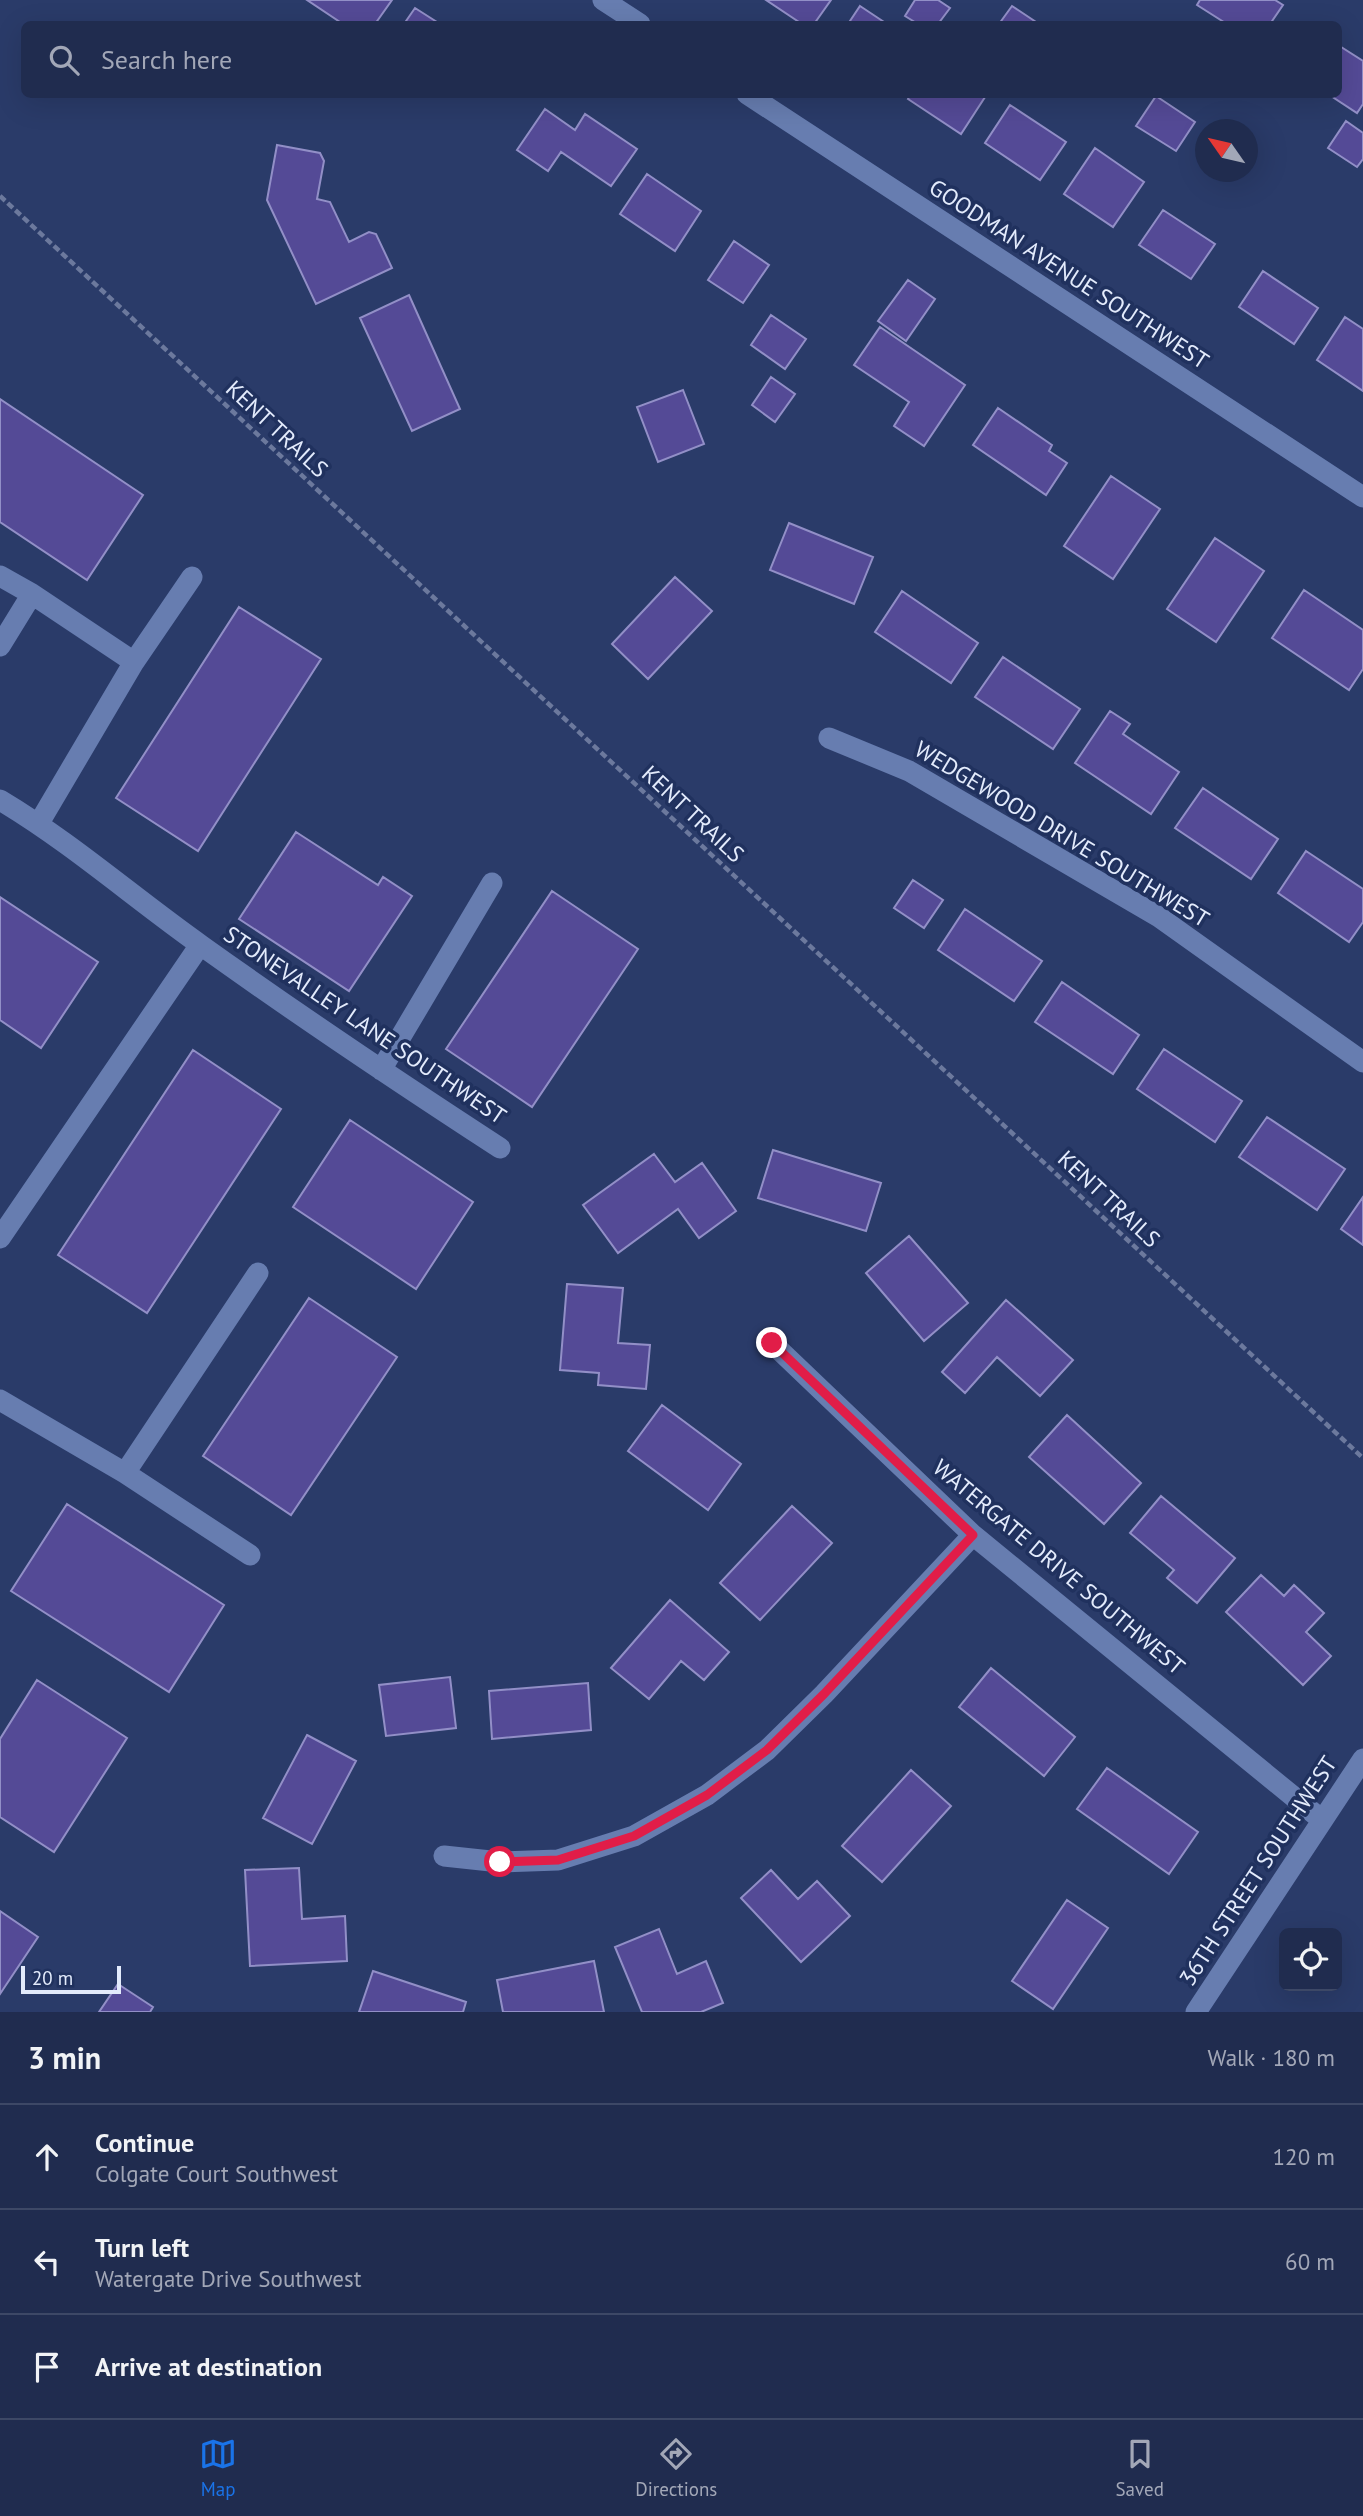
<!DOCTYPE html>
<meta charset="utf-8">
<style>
:root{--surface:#202c4f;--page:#2d3859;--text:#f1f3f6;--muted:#a2a7b7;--line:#3d4866;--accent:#1a73e8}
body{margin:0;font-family:"PT Sans",sans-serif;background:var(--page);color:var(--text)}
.controls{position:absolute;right:21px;bottom:21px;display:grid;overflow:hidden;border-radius:10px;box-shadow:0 7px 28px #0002}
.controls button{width:63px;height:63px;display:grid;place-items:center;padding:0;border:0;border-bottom:2px solid var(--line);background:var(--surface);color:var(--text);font:35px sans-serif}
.compass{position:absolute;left:1195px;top:119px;width:63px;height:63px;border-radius:50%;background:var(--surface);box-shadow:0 7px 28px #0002;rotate:304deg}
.scale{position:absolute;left:21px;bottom:18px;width:100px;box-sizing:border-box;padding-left:7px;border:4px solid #e3ebfc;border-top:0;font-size:19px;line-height:24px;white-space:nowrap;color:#e3ebfc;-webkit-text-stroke:5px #20315e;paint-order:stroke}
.stop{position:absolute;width:21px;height:21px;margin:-16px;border:5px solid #e11d48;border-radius:50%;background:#fff}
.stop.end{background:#e11d48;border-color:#fff;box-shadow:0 2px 7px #0008}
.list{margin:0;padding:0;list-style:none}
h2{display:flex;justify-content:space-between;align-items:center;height:91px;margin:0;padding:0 28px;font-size:30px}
h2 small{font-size:23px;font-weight:400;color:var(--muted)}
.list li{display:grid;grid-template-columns:46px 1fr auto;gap:21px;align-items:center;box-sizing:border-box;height:105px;padding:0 28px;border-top:2px solid var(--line)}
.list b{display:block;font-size:26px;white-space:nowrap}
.list p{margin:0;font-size:23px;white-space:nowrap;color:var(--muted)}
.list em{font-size:23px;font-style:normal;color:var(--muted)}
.icon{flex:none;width:38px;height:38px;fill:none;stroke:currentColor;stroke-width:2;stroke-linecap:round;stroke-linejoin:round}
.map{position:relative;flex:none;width:1363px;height:2012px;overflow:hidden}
.search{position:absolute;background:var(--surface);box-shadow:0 7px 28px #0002;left:21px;right:21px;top:21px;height:77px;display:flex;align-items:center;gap:18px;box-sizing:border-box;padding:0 24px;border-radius:10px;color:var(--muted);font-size:26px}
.sheet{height:406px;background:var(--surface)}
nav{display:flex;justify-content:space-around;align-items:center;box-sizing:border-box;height:98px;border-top:2px solid var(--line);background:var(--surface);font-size:19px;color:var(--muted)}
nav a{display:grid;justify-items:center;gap:4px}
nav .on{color:var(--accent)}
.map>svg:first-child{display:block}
.building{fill:#544a96;stroke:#928fc7;stroke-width:2}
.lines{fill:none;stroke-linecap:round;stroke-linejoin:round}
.path{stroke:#6c799d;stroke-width:4.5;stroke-dasharray:7 3.5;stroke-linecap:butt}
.minor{stroke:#677db0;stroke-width:21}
.route{stroke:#e11d48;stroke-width:9}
.labels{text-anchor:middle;stroke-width:7;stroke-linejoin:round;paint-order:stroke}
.street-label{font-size:23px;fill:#e3ebfc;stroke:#20315e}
</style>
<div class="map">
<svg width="1363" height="2012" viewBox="0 0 1363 2012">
<rect width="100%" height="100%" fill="#2a3b69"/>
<path class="building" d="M307 0H392L375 24H343Z
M766 0H831L814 24H802Z
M915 0H938L950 8 938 24H918L905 16Z
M1200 0H1275L1283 5 1270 24H1227L1197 5Z
M860 6 887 24H848Z
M1012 6 1039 24H999Z
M415 8 440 24H404Z
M1338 45 1363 61V104L1357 113 1328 94H1338Z
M911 94H987L961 134 908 99Z
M1156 96 1195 122 1176 151 1136 126Z
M1010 105 1066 142 1040 180 985 143Z
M545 109 575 130 585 114 637 149 611 186 561 152 548 171 517 150Z
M1346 121 1363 133V159L1357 167 1328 148Z
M277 145 320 153 324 161 317 199 330 202 349 242 369 232 376 234 392 268 316 304 267 200Z
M1095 148 1144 182 1113 227 1064 194Z
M647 174 701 211 675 251 620 214Z
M1163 210 1215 244 1191 279 1139 245Z
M734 241 769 265 743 303 708 280Z
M1263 271 1318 308 1294 344 1239 307Z
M908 280 935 299 906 341 878 321Z
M409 295 460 409 412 431 360 318Z
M771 315 806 339 785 369 751 345Z
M1345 317 1363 329V391L1317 360Z
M880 327 965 385 924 446 894 426 909 402 854 365Z
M771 377 795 394 775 422 752 405Z
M683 390 704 444 658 462 637 407Z
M0 399 143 495 87 580 0 522Z
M998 408 1052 445 1049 451 1067 463 1046 495 973 445Z
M1111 476 1160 509 1113 579 1064 546Z
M789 523 873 557 854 604 770 570Z
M1215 538 1264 571 1216 642 1167 609Z
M675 577 712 611 648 679 612 644Z
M1304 590 1363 630V669L1349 690 1272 638Z
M902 591 978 643 951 683 875 632Z
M239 607 321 659 198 851 116 798Z
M1003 657 1080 709 1053 749 975 697Z
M1110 711 1130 724 1123 734 1179 772 1151 814 1075 763Z
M1203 788 1278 839 1251 879 1175 828Z
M296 832 378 885 383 877 412 896 349 991 239 919Z
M1306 851 1363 889V922L1349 942 1278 893Z
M913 880 943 900 924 928 894 908Z
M552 891 638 949 532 1107 446 1049Z
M0 897 98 962 41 1048 0 1020Z
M965 909 1042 961 1014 1001 938 950Z
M1062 982 1139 1035 1113 1074 1035 1022Z
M1164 1049 1242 1101 1215 1142 1137 1089Z
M193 1050 281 1109 147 1313 58 1255Z
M1267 1117 1345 1169 1317 1210 1239 1157Z
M350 1120 473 1202 416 1289 293 1207Z
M773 1150 881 1183 866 1231 758 1198Z
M654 1154 675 1182 702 1163 736 1211 699 1238 678 1209 618 1253 583 1205Z
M1363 1197V1245L1341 1229Z
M909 1236 968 1303 924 1341 866 1273Z
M567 1284 623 1288 618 1343 650 1345 646 1389 598 1385 599 1373 560 1370Z
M309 1298 397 1357 291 1515 203 1456Z
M1006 1300 1073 1360 1040 1396 997 1357 965 1393 942 1372Z
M662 1405 741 1464 708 1510 628 1451Z
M1067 1415 1141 1483 1104 1524 1029 1457Z
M1161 1496 1235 1558 1197 1603 1167 1578 1174 1570 1130 1533Z
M67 1504 224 1605 169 1692 11 1591Z
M792 1506 832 1543 760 1620 720 1583Z
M1261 1575 1284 1596 1294 1585 1324 1613 1306 1632 1331 1656 1303 1685 1226 1612Z
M670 1600 729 1652 704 1680 681 1661 649 1699 611 1668Z
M991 1668 1075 1737 1044 1776 959 1707Z
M450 1677 456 1728 386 1736 379 1685Z
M37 1680 127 1738 54 1852 0 1817V1739Z
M588 1683 591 1730 492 1739 489 1691Z
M307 1735 356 1761 312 1844 263 1818Z
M1107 1768 1198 1832 1169 1874 1077 1809Z
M911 1770 951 1806 882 1882 842 1846Z
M299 1868 302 1919 345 1916 347 1961 250 1966 245 1870Z
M771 1870 798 1899 817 1881 850 1916 801 1962 741 1898Z
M1067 1900 1108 1928 1053 2009 1012 1981Z
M0 1911 38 1937 0 1994Z
M659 1929 677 1974 706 1961 723 2003 701 2012H642L615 1947Z
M594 1961 604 2012H503L497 1980Z
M373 1971 466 2002 463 2012H359Z
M118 1984 153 2007 150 2012H99Z"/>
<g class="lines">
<path class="path" d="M0 196 1363 1458"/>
<path class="minor" d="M603 0 640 24
M747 94 1363 497
M0 576 32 594 134 662
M0 646 32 594
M829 738 909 771 1159 917 1363 1062
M0 800C72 843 134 898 202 946 300 1016 400 1083 500 1148
M39 823 134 662 192 577
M381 1070 492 883
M0 1238 200 945
M772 1343 973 1535 1322 1820
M0 1400 125 1473 250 1555
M125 1473 258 1273
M444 1856 500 1862 558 1860 634 1836 707 1795 767 1750 824 1694 973 1535
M1196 2012 1363 1759"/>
</g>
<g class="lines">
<path class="route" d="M500 1862 558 1860 634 1836 707 1795 767 1750 824 1694 973 1535 772 1343"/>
</g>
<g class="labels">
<g class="street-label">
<text transform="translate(1069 274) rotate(33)" y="8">GOODMAN AVENUE SOUTHWEST</text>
<text transform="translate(277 429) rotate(43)" y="8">KENT TRAILS</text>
<text transform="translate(693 814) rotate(43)" y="8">KENT TRAILS</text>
<text transform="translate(1062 834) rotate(31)" y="8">WEDGEWOOD DRIVE SOUTHWEST</text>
<text transform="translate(365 1025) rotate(34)" y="8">STONEVALLEY LANE SOUTHWEST</text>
<text transform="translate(1109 1199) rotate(43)" y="8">KENT TRAILS</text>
<text transform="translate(1059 1567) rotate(40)" y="8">WATERGATE DRIVE SOUTHWEST</text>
<text transform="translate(1258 1871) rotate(-57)" y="8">36TH STREET SOUTHWEST</text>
</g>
</g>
</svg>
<div class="controls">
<button><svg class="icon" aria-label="locate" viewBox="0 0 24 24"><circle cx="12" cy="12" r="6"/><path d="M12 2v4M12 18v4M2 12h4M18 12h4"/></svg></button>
</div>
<svg class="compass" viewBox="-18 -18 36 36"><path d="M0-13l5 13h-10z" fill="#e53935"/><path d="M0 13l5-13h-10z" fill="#a2a7b7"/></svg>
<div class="scale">20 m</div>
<div class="stop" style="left:500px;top:1862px"></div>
<div class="stop end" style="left:772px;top:1343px"></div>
<div class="search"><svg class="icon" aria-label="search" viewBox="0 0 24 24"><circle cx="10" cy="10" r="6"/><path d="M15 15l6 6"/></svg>Search here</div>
</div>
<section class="sheet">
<h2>3 min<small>Walk · 180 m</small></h2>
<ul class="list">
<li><svg class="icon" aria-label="ahead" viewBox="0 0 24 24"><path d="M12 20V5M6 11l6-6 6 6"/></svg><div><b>Continue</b><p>Colgate Court Southwest</p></div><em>120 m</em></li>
<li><svg class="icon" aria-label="left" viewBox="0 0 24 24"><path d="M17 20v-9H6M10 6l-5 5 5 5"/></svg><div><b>Turn left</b><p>Watergate Drive Southwest</p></div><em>60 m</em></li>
<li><svg class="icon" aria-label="arrive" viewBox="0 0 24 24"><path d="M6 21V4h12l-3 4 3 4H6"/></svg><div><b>Arrive at destination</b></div></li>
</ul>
</section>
<nav>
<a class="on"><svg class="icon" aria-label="map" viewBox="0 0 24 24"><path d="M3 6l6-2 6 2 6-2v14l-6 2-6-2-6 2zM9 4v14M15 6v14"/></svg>Map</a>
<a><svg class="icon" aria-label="directions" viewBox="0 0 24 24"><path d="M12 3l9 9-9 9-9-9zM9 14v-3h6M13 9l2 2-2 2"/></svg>Directions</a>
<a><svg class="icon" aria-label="saved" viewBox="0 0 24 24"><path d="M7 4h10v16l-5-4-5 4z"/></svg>Saved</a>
</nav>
